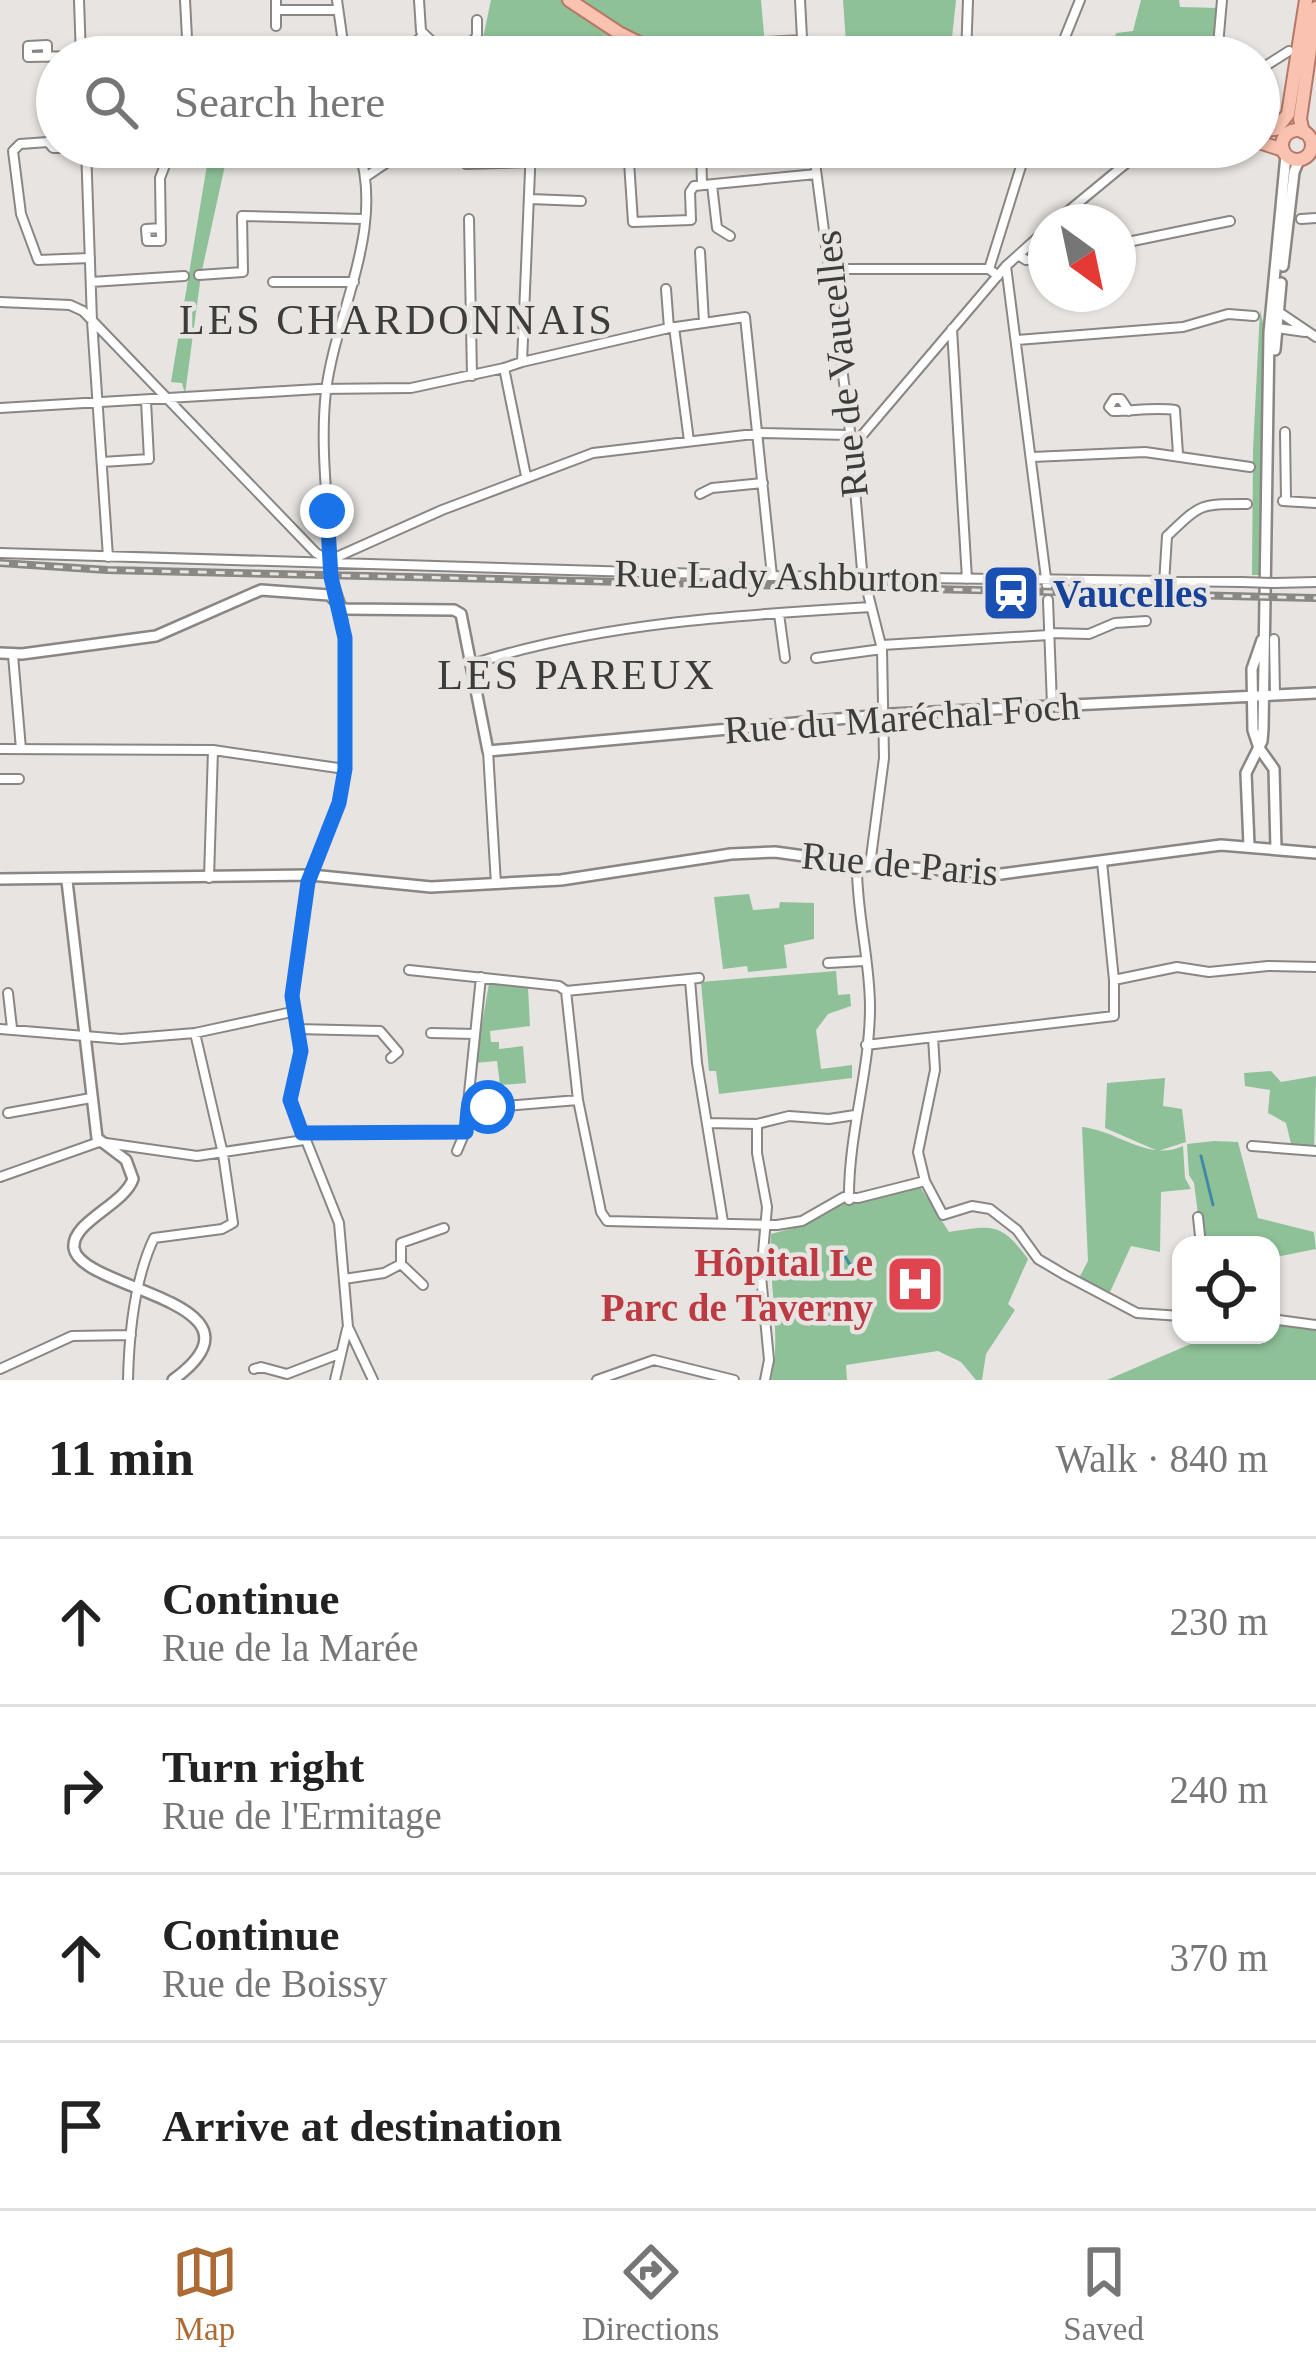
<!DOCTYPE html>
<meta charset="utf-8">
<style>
:root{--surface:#fff;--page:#f6f6f6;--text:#222;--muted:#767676;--line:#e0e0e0;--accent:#ac6b35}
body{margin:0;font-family:Georgia,serif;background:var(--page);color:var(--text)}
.controls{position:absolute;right:36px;bottom:36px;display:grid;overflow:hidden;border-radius:24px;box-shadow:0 3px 9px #0004}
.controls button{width:108px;height:108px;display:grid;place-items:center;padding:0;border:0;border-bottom:3px solid var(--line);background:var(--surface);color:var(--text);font:60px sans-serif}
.compass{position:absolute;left:1028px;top:204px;width:108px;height:108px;border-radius:50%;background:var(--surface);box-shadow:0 3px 9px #0004;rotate:147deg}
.stop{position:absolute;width:36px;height:36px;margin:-27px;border:9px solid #1a73e8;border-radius:50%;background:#fff}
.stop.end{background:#1a73e8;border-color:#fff;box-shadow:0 3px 12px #0008}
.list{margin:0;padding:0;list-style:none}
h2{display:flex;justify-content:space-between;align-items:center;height:156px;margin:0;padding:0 48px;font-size:51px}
h2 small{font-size:39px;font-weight:400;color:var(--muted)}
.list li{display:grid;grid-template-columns:78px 1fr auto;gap:36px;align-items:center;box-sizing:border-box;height:168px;padding:0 48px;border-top:3px solid var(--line)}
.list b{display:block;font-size:45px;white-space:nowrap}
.list p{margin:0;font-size:39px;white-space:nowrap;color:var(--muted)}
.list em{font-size:39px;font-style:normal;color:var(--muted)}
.icon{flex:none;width:66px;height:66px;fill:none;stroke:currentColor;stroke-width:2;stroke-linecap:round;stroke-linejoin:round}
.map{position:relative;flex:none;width:1316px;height:1380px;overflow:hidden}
.search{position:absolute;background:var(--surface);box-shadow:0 3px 9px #0004;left:36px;right:36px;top:36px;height:132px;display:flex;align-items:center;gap:30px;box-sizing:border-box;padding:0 42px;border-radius:66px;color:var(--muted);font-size:45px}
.sheet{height:828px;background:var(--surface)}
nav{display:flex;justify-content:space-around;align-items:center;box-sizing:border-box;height:168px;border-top:3px solid var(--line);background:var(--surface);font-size:33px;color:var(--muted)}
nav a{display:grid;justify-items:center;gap:6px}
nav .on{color:var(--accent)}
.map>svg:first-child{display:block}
.green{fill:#8ec198}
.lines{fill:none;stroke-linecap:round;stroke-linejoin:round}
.stream{stroke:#408aa7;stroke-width:3}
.minor-casing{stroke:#898683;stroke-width:12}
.tertiary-casing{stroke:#898683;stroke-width:14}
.primary-casing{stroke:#b67865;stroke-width:16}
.minor{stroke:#fff;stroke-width:8}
.tertiary{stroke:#fff;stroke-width:9}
.primary{stroke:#fac2b0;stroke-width:12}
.rail-casing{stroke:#898885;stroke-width:8}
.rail{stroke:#e7e4e1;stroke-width:3;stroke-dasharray:9;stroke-linecap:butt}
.minor-bridge-casing{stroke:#898683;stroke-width:12;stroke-linecap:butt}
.minor-bridge{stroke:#fff;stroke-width:8}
.route{stroke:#1a73e8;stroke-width:15}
.labels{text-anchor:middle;stroke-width:9;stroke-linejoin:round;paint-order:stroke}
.street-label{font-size:39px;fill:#3d3c3a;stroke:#e7e4e1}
.transit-label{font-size:39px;font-weight:bold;fill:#164399;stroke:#e7e4e1;text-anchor:start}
.health-label{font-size:39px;font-weight:bold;fill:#be3a42;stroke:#e7e4e1;text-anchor:end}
.neighbourhood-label{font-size:42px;letter-spacing:3px;fill:#3d3c3a;stroke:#e7e4e1}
</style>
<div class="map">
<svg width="1316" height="1380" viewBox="0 0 1316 1380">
<rect width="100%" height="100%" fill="#e7e4e1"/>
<path class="green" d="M491 0H761L766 57H676L657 49 606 57H479Z
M843 0H956L950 57H847Z
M1141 0H1179L1180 7 1219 8 1216 41 1182 44 1180 57H1110L1116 33 1133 31Z
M210 147H229L201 275 185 394 182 383 171 382Z
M1260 310 1267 341 1261 575H1252L1253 450Z
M749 894 753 910 779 908 780 902 814 903V939L784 945 787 968 748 972 747 966 723 969 714 897Z
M836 971 838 995 850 994 851 1006 828 1014 816 1030 821 1069 852 1065V1078L719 1094 716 1071H709L701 982Z
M489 984 528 988 530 1026 490 1031 491 1042H499V1049L523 1046 526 1083 500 1085 497 1061 475 1063Z
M1271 1071 1281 1082 1316 1076 1314 1150 1292 1148 1286 1123 1268 1113 1270 1090 1245 1086 1244 1073Z
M1165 1078 1163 1106 1182 1109 1186 1142 1158 1151 1105 1128 1107 1083Z
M1082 1127C1118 1131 1149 1162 1183 1146L1185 1178 1191 1189 1161 1192 1160 1252 1131 1246 1110 1292 1079 1278 1088 1261Z
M1214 1141 1238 1142 1258 1218 1314 1232 1316 1249 1271 1258V1245H1202L1194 1183 1189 1175 1187 1144Z
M919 1185 949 1232C992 1226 1000 1221 1028 1259L1008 1304 1015 1310 986 1354 982 1380H976L961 1362 938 1351 846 1365 847 1380H771C782 1339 768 1280 771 1234L801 1226 841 1204Z
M1271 1319 1316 1325V1380H1107L1193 1343 1198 1335H1271Z"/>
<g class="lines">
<path class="stream" d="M1201 1156 1213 1205
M845 1256 850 1265"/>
<defs>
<path id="minor" d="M79 0 81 57
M185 0 188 57
M276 0V26
M337 0 345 57
M419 0 421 31 448 57
M800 0 803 57
M276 10H338
M767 42 801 40
M47 57V45L28 46V57L81 56
M408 57V50L423 35
M459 57 477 36V20
M966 57 968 0
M1057 57 1080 0
M1217 57 1222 0
M1259 70 1289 51
M86 147 92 321 108 557
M628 147 633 222 691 220 690 192 694 186 816 174
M701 147 702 185
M813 147 849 421 862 570 882 649 884 758 870 865
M86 148H53L48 142 20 144 13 151 21 214 38 260 90 258
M258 150V147
M466 164 530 162
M367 176 410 147
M712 185 717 228 730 236
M530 199 581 201
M469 219 472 376
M1301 219 1316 218
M1055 222 1146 147
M161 228 146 229 147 241H161L160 178 172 147
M1118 244 1230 221
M700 252 704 322
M1018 255 1026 260 1046 258
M1006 266 1047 586
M830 269H989L998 276
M989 269 1027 147
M199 275 243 272 242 216 363 219
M91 282 184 276
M273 282H354
M666 289 669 328
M0 302 70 305 83 311 316 553 329 560
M1279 312 1316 337
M674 327 689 441
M1277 328 1305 332
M952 329 967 579
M1017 340 1183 327 1228 314 1254 316
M522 362 669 328 745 317 772 576
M0 408 319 389 411 388 504 368
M1129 411 1121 399H1114L1109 407 1113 411C1133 411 1155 407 1175 410L1178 454
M1285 432 1286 501
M853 446 1006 266 1046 230
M1032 457 1145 452 1250 467
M102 462 149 459 146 401
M526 476 504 368 522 362 531 147
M700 494 712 488 763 483
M1283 501 1316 503
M0 553 772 576 1242 582
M330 560 442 510 593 453 762 433 849 435
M1274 583 1316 582
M1164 584 1167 536C1202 503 1199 504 1247 504
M1048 600 1052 705
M340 603 331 576C330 516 319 452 326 391 336 311 386 229 358 147
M341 609 345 638V769L339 803 308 881 302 917 292 996 301 1050 290 1100 339 1223 348 1327 373 1380
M779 614 785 658
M1049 633 1089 634 1115 623 1146 621
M1274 639 1275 694
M882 645 1049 635
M13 655 21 749
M816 658 882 649
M472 664C599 623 738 615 871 607
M0 749 213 750 345 769
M488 751 496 884
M0 779H19
M209 878 213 750
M828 963 864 961
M409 970 559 986 566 991 699 978
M690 980 697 1063 723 1222
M1114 980 1177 967 1209 972 1268 966 1316 967
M566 991 578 1100
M8 993 12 1028
M0 1029 121 1039 195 1033 292 1012
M296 1029 380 1031 398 1052 391 1058
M431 1033 475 1034
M933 1037 935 1070 918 1152 925 1181 943 1215 972 1206 990 1209 1017 1230 1038 1259 1065 1275 1137 1313 1181 1316
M866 1045 1114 1016V980L1102 862
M468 1109 578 1100 601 1212 607 1221 777 1225 802 1221 844 1197 858 1198 925 1181
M8 1113 91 1098
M708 1123 757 1124 789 1116 829 1119 855 1115
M757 1124V1153L767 1207 761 1276 769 1360 765 1380
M302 1133 465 1132
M1252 1146 1316 1151
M457 1151 465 1132 481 977
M0 1177 99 1142 197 1156 304 1140
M849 1200C848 1135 870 1071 870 1007 870 960 857 915 857 868
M1198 1217 1201 1245
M401 1264V1243L444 1228
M344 1279 384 1273 401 1264 423 1285
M1271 1319 1316 1325
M0 1369 72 1336 131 1335
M254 1369 261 1367 287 1374 339 1354
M128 1380C129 1334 134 1280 154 1238L222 1229 233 1223 223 1154 195 1033
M335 1380 347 1329
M597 1380 654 1360 734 1380"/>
<path id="tertiary" d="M1283 266 1294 172 1299 160
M1275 350 1281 283
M1262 640 1252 669 1253 730 1259 748 1274 769 1276 849
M0 653 22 654 156 636 261 590 329 595 344 609 454 610 461 614 488 751 892 714 1316 693
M1249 845 1246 773 1262 741 1263 729 1269 333 1286 155
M0 879 311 875 431 887 561 880 731 854 775 852 841 861 857 868 870 865 1001 874 1221 845 1316 853
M67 881 97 1138 126 1160 133 1179C124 1205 71 1222 74 1248 80 1291 281 1301 173 1380"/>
<path id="primary" d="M569 0 619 33 667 57
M1259 130 1276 129 1288 114 1306 0
M1282 145a15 15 0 1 1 30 0a15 15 0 1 1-30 0Z
M1303 132 1300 119 1316 8
M1259 142 1283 150"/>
</defs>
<use href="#minor" class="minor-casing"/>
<use href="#tertiary" class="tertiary-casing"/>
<use href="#primary" class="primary-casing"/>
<use href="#minor" class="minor"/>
<use href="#tertiary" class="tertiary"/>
<use href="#primary" class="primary"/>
<defs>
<path id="rail" d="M0 563 107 570 1316 598"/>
</defs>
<use href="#rail" class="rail-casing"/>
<use href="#rail" class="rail"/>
<defs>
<path id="minor-bridge" d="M1242 582 1274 583"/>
</defs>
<use href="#minor-bridge" class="minor-bridge-casing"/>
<use href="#minor-bridge" class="minor-bridge"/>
</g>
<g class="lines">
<path class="route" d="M327 511 331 577 345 638V769L339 803 308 882 292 996 301 1051 290 1100 302 1133 466 1132 468 1109 488 1107"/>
</g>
<defs>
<symbol id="station-square" viewBox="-11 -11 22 22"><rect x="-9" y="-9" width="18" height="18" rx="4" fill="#1a4fb4" stroke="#e7e4e1"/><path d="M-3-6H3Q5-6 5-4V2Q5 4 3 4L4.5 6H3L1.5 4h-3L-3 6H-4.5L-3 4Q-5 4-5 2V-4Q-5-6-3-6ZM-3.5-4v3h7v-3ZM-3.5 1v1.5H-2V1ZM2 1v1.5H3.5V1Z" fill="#fff"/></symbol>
<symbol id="hospital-square" viewBox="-11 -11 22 22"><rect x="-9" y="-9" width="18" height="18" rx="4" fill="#e0444e" stroke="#e7e4e1"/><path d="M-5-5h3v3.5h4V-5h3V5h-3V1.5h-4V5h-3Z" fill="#fff"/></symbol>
</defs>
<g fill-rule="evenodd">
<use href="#station-square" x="978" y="560" width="66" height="66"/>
<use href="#hospital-square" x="882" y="1251" width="66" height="66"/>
</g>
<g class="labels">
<g class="street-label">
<text transform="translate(840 364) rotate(-96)" y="14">Rue de Vaucelles</text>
<text transform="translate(777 575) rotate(1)" y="14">Rue Lady Ashburton</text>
<text transform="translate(902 717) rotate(-4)" y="14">Rue du Maréchal Foch</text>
<text transform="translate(900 863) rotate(5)" y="14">Rue de Paris</text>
</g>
<g class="transit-label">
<text x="1053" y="607">Vaucelles</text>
</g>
<g class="health-label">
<text x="873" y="1276">Hôpital Le<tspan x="873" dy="45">Parc de Taverny</tspan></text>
</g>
<g class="neighbourhood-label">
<text x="397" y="334">LES CHARDONNAIS</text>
<text x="577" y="689">LES PAREUX</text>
</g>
</g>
</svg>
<div class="controls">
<button><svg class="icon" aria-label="locate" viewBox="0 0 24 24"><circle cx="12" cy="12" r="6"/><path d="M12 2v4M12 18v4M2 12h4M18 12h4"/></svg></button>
</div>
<svg class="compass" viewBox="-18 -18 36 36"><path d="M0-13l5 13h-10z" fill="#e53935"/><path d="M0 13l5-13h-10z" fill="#767676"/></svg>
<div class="stop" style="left:488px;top:1107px"></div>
<div class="stop end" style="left:327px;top:511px"></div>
<div class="search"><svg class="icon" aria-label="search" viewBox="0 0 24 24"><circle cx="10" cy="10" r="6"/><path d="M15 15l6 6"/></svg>Search here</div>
</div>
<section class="sheet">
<h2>11 min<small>Walk · 840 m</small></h2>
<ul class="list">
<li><svg class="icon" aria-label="ahead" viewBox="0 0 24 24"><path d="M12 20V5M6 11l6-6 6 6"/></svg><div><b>Continue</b><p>Rue de la Marée</p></div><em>230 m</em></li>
<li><svg class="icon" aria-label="right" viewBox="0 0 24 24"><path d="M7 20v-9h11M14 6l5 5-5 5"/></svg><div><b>Turn right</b><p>Rue de l'Ermitage</p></div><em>240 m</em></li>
<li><svg class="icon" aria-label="ahead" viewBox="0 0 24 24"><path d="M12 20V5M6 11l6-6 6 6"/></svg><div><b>Continue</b><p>Rue de Boissy</p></div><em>370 m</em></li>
<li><svg class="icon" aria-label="arrive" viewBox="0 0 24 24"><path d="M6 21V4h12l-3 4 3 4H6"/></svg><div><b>Arrive at destination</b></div></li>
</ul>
</section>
<nav>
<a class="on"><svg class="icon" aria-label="map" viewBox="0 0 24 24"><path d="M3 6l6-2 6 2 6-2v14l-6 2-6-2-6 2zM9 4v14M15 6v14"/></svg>Map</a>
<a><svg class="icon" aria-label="directions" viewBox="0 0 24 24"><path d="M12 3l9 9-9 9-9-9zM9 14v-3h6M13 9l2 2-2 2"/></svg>Directions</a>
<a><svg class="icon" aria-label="saved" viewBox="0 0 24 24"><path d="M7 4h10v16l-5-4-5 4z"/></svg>Saved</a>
</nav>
